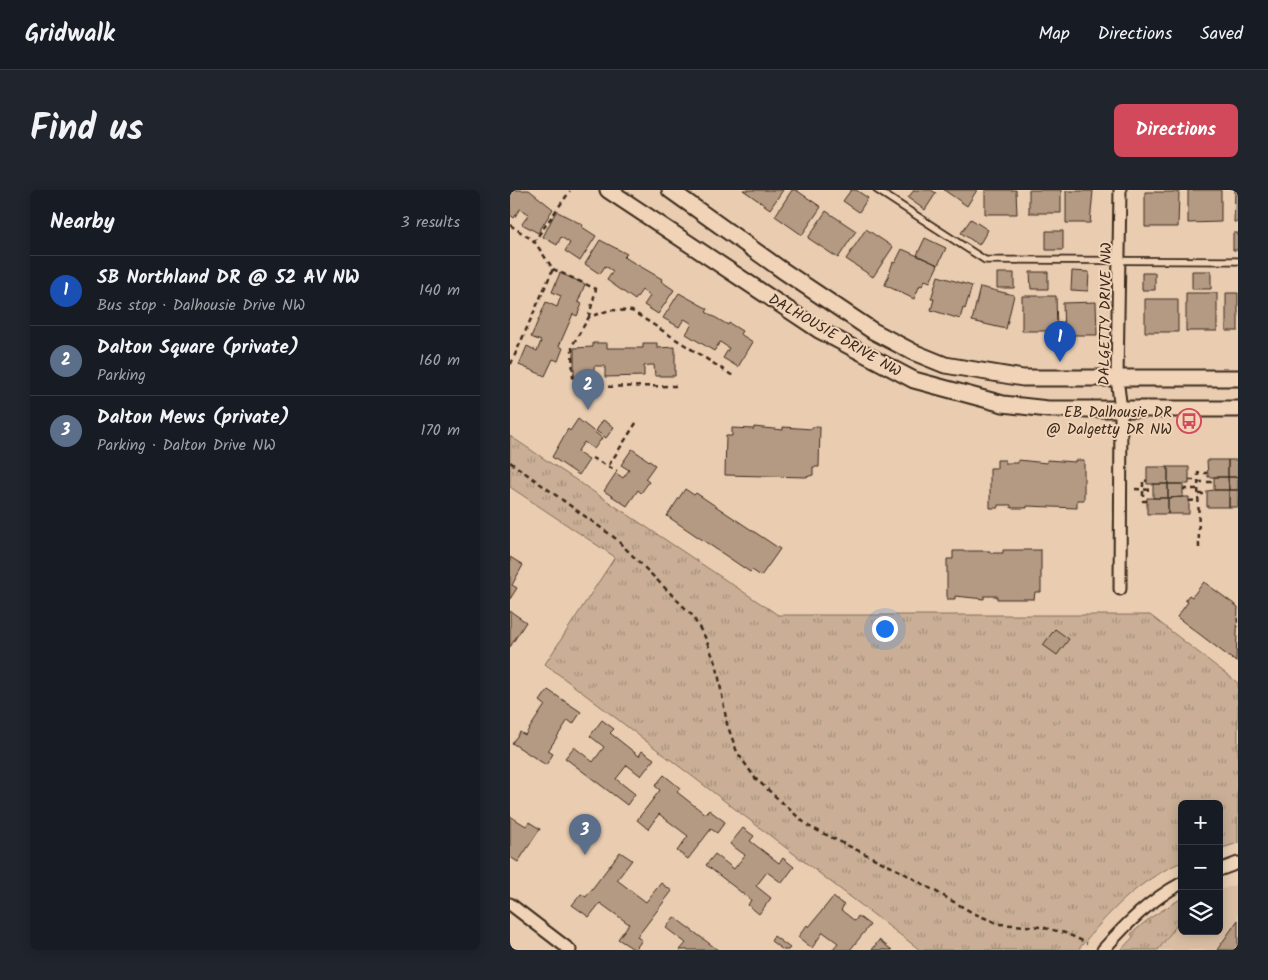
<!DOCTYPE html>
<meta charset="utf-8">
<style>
:root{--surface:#171b24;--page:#20242c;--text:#f1f3f6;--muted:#9ea1a6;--line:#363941;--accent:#d1495b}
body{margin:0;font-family:Kalam,sans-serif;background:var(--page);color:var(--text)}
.controls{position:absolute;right:15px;bottom:15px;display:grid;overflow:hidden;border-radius:8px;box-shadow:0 2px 12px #0003}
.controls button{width:45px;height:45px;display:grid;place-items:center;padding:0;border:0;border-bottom:1px solid var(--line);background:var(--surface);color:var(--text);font:25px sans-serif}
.you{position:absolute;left:374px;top:438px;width:18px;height:18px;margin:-12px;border:4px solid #fff;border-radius:50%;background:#1a73e8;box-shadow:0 0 0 8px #1a73e833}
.badge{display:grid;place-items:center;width:32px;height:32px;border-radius:50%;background:var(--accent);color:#fff;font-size:16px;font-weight:700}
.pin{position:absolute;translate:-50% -41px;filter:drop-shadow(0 1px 2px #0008)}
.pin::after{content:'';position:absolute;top:26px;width:18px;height:15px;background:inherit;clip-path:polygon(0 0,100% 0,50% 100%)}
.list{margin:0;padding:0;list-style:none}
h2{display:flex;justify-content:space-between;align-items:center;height:65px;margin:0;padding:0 20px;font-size:21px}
h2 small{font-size:16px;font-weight:400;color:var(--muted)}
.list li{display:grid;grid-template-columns:32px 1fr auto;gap:15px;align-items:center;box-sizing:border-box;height:70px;padding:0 20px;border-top:1px solid var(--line)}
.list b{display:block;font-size:19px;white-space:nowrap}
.list p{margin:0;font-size:16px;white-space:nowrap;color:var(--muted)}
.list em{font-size:16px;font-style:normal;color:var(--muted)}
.icon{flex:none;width:28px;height:28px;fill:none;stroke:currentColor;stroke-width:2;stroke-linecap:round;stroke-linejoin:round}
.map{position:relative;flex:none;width:728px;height:760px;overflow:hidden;border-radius:8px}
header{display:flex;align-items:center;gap:30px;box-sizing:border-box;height:70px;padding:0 25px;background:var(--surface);border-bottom:1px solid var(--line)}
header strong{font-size:24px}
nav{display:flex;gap:28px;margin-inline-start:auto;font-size:18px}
.intro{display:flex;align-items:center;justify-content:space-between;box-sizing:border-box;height:120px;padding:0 30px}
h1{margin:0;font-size:35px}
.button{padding:12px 22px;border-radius:8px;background:var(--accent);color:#fff;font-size:18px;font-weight:700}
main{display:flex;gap:30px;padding:0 30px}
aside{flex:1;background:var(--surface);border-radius:8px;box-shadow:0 2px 12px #0003}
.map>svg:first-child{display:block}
.built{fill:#dabea3}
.park{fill:url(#park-tufts);stroke:#826c5a}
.building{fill:#b49a83;stroke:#3b2a1e}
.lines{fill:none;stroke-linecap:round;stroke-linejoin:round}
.service-casing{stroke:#3b2a1e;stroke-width:9}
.minor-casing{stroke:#3b2a1e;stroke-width:15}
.tertiary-casing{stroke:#3b2a1e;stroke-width:19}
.path{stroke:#3b2a1e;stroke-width:2.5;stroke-dasharray:5 4;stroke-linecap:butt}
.service{stroke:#f1d4b7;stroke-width:5.5}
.minor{stroke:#f1d4b7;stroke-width:11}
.tertiary{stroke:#f1d4b7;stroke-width:15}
.labels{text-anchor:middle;stroke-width:4;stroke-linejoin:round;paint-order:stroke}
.street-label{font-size:15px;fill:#3b2a1e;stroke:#f1d4b7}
.poi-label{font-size:15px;fill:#3b2a1e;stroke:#f1d4b7;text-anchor:end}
</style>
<header>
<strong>Gridwalk</strong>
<nav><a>Map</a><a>Directions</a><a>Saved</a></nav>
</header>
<div class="intro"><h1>Find us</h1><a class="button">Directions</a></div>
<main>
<aside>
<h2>Nearby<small>3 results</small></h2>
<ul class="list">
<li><span class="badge" style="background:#1a4fb4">1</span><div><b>SB Northland DR @ 52 AV NW</b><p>Bus stop · Dalhousie Drive NW</p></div><em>140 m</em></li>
<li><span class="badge" style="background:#5c6f8a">2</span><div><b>Dalton Square (private)</b><p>Parking</p></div><em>160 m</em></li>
<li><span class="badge" style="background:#5c6f8a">3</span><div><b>Dalton Mews (private)</b><p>Parking · Dalton Drive NW</p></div><em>170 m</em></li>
</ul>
</aside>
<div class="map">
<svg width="728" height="760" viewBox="0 0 728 760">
<defs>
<pattern id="park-tufts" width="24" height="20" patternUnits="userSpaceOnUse" patternTransform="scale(1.25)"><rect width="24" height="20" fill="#caaf96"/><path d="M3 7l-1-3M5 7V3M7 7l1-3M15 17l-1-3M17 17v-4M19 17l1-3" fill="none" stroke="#a58f7a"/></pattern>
</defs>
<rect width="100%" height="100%" fill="#eacdb1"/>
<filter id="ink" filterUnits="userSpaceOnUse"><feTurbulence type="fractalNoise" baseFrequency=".02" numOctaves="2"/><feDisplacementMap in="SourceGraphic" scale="10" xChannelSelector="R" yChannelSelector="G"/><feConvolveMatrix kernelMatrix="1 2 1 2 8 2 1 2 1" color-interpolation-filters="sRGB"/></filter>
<g filter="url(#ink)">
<path class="built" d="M728 694V760H622L672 716V741H709V700Z"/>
<path class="park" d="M0 246 268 425H640L728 493V653L709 659V614H672V672C628 690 597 724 568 760H410L35 474 105 367 0 297Z
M672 708V728L648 760H611L623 747 621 744 640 728Z"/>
<path class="building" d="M0 0H19L43 19 28 43 12 34 19 24 10 19 4 28 0 25Z
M233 0H273L260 19Z
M282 0H286L311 17 292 45 265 26Z
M341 0H346L358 8 349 22 333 11Z
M404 0H421L426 3 415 20 398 8Z
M434 0H467L457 16Z
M475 0H506L507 24H475Z
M519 0H551V23H519Z
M678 0H711V32L678 33Z
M725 0H728V32H724Z
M556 1H583L580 33H556Z
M635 2H669L668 37H635Z
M46 21 73 35 72 37 86 46 70 71 55 61 60 53 51 47 47 55 33 47Z
M316 21 346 41 328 68 298 48Z
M461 29 478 40 469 55 451 43Z
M356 39 383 57 363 87 336 69Z
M536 41H553V60H536Z
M723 43H728V60H723Z
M415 48 436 58 428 75 407 65Z
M90 50 117 64 114 67 152 89 151 91 164 100 148 124 134 115 140 106 132 100 125 110 97 90 103 81 95 76 90 84 75 74Z
M392 59 428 75 420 92 415 90 412 96 410 95 404 109 375 95 383 72 385 73Z
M562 81 579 82 578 101 561 100Z
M682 81H701V99H682Z
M520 82H538V99H521Z
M50 83 75 94 68 112 72 114 67 126 63 124 49 156 53 158 48 171 43 169 35 186 9 175 17 156 27 161 28 159 31 151 21 147 36 112 47 117 51 106 42 102Z
M487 83H504V98H487Z
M632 83H645V100H632Z
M428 86 462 96 455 119 453 118 450 129 421 120 424 109H421Z
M470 97 504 105 496 139 462 131Z
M169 103 198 119 196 122 218 135 219 133 232 141 230 144 243 152 228 177 213 168 219 158 210 152 204 161 176 144 182 134 178 131 174 129 169 137 153 128Z
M676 103H707V141H676Z
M716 103H728V141H716Z
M512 106H546L547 141H512Z
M635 109H668V142H635Z
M586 112 587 145H554L553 113Z
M83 153H97V158H133V153H147V158L165 157V186H145L144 175H140L134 176V186L95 187V176H84V187H64V158L83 157Z
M68 229 92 248 84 259 74 252 67 262 79 270 69 285 42 267 58 239 60 241Z
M93 230 104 237 96 248 86 241Z
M244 237 273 240V237L302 239V237H310L309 277H303V285L296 287 215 285 216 246H222V238L244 239Z
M122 259 145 275 135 289 139 292 131 303 128 300 117 316 94 301 106 283 113 288 119 280 111 275Z
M487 270H495V273H508V270L537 273V270L565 272V270H574V310H567V318L517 316V318H501V315H488V318H480V278H487Z
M697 270H718V287H698Z
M718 270H728V287H718Z
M637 277H658V294H637Z
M658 277H679V294H658Z
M704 287H718L719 300H704Z
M718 287H728V300H719Z
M643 294H658V308H643Z
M658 294H673V307L658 308Z
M175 299 184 305 186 303 270 359 251 386 242 380 240 382 157 326Z
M704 300H719V317H697V301Z
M719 300H728V317H719Z
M673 307H679V324H658V308Z
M637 308H658V324H637Z
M493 360H531V402H525L524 409H487V406H474V409L445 406V409H437V369H443V361H480V363H493Z
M0 367 13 375 2 395 7 398 0 409Z
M694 392 728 417 726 472 667 427 678 412 675 410 679 405 682 407Z
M0 421 16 432 0 457Z
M545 439 559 449 547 465 533 455Z
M38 500 71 522 63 534 58 530 38 561 43 564 36 575 2 553 10 542 15 545 35 515 30 511Z
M92 530 104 539 100 543 129 566 132 561 144 569 131 586 117 575 106 589 125 604 117 615 55 568 64 557 83 572 94 557 80 546Z
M154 585 170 598 167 602 195 624 199 620 215 632 207 643 201 639 178 669 167 661 178 646 149 624 138 639 127 630 150 600 145 596Z
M0 626 16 636 19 632 30 639 8 672 0 667Z
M233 638 244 646 240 651 269 673 273 668 284 677 272 693 257 682 246 696 261 708 249 724 238 715 241 710 196 675 205 664 224 679 235 665 220 654Z
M110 662 122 670 107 690 136 712 151 693 162 701 127 747 132 750 125 760 108 749 119 734 90 713 79 727 62 715 71 704 76 707Z
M323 707 334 715 331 720 345 731 348 726 360 735 340 760H322L328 753 313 742 302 758 288 747 297 735 299 737Z
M164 727 208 760H170L176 753 156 738Z
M728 730V760H707L709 757Z
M264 746 280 758 278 760H273L261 751Z
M369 750 382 760H362Z"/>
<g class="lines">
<defs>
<path id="service" d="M367 0 475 70 728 71"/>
<path id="minor" d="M610 399 611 219 607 189 610 0
M709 680 728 673
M0 714 60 760
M593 760C617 733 640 710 672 693"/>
<path id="tertiary" d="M98 0 309 140 404 190 493 214 538 219H728
M160 0 272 80 363 141 403 162 435 175 513 188H728"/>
</defs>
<use href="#service" class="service-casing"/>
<use href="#minor" class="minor-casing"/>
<use href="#tertiary" class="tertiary-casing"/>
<path class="path" d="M0 35 24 51 43 79 0 176
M23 53 60 1
M43 79 86 99 79 126
M166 196 67 197 63 190 62 156 79 127 100 120 122 121 223 186
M82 268 107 281
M0 272 105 348 181 424 195 447 207 477 217 534 227 562 245 588 298 636 390 681 463 723 489 734 531 737 555 743 577 753
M99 275 128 230
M679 290H688
M688 292H704
M625 299 643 300
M673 299H688
M689 304H697
M637 311H633V290L637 291
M679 311 688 310
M689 358 688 283H697"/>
<use href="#service" class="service"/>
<use href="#minor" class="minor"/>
<use href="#tertiary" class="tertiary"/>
</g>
</g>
<defs>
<symbol id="bus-ring" viewBox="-11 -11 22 22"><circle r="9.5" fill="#f1d4b7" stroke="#d1495b" stroke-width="1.5"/><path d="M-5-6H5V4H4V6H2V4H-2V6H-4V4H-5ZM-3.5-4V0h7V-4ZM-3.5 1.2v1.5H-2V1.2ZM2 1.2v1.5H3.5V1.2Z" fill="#d1495b"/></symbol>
</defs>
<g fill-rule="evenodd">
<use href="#bus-ring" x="665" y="217" width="28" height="28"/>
</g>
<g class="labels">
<g class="street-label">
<text transform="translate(595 124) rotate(-89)" y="5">DALGETTY DRIVE NW</text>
<text transform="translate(325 145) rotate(30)" y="5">DALHOUSIE DRIVE NW</text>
</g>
<g class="poi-label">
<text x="662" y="227">EB Dalhousie DR<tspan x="662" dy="17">@ Dalgetty DR NW</tspan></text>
</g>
</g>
</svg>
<div class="controls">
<button>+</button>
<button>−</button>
<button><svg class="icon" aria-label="layers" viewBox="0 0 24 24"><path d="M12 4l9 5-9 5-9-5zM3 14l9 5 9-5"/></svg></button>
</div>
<div class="you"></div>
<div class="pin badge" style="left:550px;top:172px;background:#1a4fb4">1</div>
<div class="pin badge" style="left:78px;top:220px;background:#5c6f8a">2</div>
<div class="pin badge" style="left:75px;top:665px;background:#5c6f8a">3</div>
</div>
</main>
